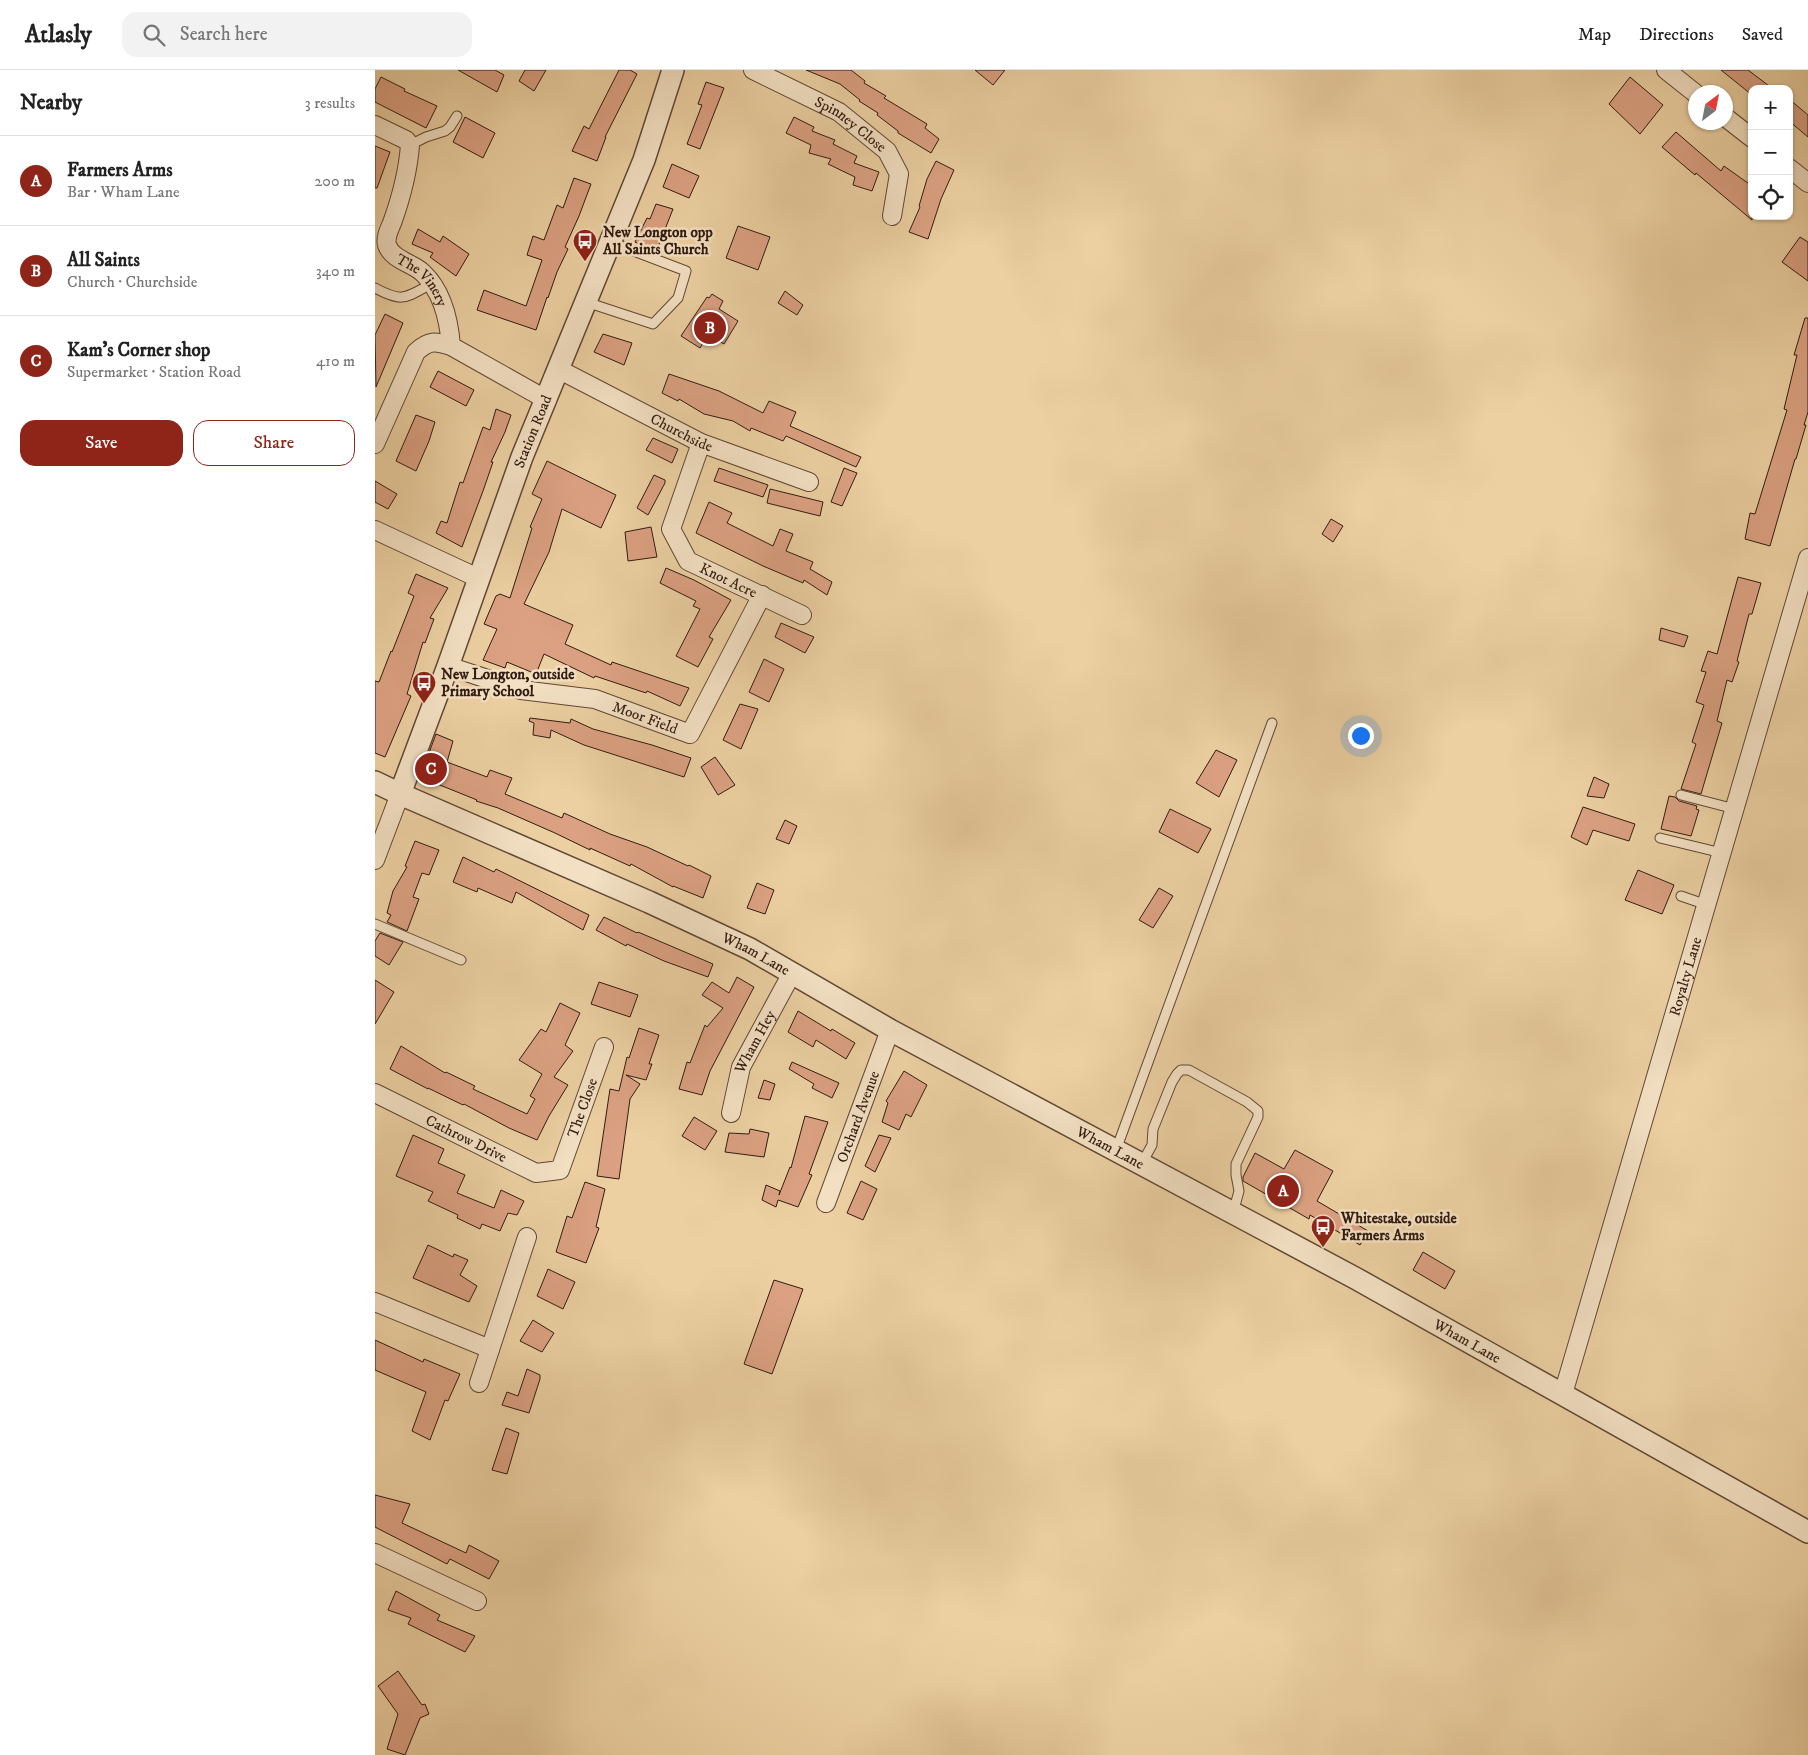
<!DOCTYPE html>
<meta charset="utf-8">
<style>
:root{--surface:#fff;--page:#f2f2f2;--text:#222;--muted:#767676;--line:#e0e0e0;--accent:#8f2418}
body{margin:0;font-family:"IM FELL DW Pica",serif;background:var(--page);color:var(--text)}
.controls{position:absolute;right:15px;top:15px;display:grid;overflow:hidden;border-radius:10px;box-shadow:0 1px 4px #0004}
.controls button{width:45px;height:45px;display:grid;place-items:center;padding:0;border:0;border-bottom:1px solid var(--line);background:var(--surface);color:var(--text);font:25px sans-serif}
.compass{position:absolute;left:1313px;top:15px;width:45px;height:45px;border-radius:50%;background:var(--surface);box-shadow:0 1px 4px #0004;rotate:32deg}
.you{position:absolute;left:985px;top:665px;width:18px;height:18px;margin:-12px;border:4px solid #fff;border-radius:50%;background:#1a73e8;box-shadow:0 0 0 8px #1a73e833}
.badge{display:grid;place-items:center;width:32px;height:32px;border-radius:50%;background:var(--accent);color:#fff;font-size:16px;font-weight:700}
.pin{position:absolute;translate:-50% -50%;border:2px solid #fff;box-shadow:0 1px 5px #0006}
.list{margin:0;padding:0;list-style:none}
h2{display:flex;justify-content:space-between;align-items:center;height:65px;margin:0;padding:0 20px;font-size:21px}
h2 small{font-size:16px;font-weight:400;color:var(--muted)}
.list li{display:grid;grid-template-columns:32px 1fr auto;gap:15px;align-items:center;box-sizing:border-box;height:90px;padding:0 20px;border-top:1px solid var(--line)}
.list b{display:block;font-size:19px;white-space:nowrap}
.list p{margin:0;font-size:16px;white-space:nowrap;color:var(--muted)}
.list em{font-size:16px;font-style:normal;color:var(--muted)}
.actions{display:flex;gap:10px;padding:15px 20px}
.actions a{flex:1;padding:11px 0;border:1px solid var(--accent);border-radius:15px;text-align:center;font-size:18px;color:var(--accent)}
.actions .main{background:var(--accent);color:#fff}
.icon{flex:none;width:28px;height:28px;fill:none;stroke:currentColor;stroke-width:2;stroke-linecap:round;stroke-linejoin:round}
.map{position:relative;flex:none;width:1433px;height:1685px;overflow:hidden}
header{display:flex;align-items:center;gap:30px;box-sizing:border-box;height:70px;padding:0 25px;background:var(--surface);border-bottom:1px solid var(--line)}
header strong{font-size:24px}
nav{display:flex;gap:28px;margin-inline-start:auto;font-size:18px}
.search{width:350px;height:45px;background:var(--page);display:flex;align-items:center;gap:12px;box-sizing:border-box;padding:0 18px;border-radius:15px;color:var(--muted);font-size:19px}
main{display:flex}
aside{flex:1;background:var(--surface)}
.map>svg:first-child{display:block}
.building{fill:#dba182;stroke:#321b10}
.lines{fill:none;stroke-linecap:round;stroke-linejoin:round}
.service-casing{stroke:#604834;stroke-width:11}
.minor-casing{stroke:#604834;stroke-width:20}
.tertiary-casing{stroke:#604834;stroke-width:24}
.service{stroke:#f3e0c3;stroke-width:9}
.minor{stroke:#f3e0c3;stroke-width:18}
.tertiary{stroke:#f3e0c3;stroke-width:21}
.labels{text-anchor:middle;stroke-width:5;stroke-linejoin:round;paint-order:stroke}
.street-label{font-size:15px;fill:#321b10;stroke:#f3e0c3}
.poi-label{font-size:15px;font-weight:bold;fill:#321b10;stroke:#f3e0c3;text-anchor:start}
</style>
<header>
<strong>Atlasly</strong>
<div class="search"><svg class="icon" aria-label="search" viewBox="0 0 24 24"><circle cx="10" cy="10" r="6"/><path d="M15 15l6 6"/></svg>Search here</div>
<nav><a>Map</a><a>Directions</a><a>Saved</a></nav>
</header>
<main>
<aside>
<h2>Nearby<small>3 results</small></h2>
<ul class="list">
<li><span class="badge">A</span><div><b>Farmers Arms</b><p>Bar · Wham Lane</p></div><em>200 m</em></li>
<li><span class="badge">B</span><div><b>All Saints</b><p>Church · Churchside</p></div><em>340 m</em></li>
<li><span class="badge">C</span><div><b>Kam's Corner shop</b><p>Supermarket · Station Road</p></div><em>410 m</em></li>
</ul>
<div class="actions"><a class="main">Save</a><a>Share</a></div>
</aside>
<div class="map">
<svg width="1433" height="1685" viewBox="0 0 1433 1685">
<rect width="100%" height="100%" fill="#ecd0a2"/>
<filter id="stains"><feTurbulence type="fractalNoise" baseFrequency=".004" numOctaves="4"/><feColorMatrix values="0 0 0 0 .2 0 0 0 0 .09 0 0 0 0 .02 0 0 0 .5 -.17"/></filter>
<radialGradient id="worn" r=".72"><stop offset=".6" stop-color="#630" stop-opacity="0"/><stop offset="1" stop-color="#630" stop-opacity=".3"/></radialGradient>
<path class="building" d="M83 0H120L129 5 122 22Z
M150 0H171L159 21 144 11Z
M244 0H255L262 4 230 67H231L222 91 197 81 209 56 214 59Z
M431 0H476L490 11 489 13 511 26 509 28 552 54 550 58 564 69 556 83 523 63V61L502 45 503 43 484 31 485 30 465 14Z
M600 0H630L618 15Z
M1346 0H1373L1398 19H1377V25Z
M6 7 30 19 29 21 62 36 51 58 0 32V19Z
M1255 7 1288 35 1265 64 1234 34Z
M331 12 349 18 325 79 312 74 327 35 323 34Z
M1414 29 1433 45V67L1414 51Z
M90 47 120 63 108 88 78 72Z
M419 47 439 57 437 61 460 70 458 74 482 86 479 93 504 102 497 121 478 115 480 107 453 94 456 89 434 83 436 75 411 63Z
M1301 62 1346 101 1349 96 1377 116V150L1321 103 1320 105 1287 77Z
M0 76 15 82 2 118H0Z
M561 91 579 100 566 129 553 169 534 162 545 137 544 136 552 109Z
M297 94 324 106 314 128 288 117Z
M199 108 216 114 204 146 190 177 193 179 182 202 173 228 172 227 161 260 102 240 109 220 151 236 167 190 152 185 158 166 169 170 182 135 188 138Z
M281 134 298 139 281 182 260 172 272 148 275 149Z
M363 156 395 167 383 200 351 188Z
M43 159 65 172 68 166 94 184 81 206 55 187 58 183 37 174Z
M1425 167 1433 172V211L1407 192Z
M410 221 428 235 422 245 403 233Z
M337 224 348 231 344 239 363 251 349 274 333 265 325 278 306 266 332 227 334 228Z
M10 244 28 253 1 317 0 265Z
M1430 248H1433V342L1429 355H1431L1421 389H1420L1395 476 1370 469 1375 443 1380 444 1412 340 1409 339 1422 285H1419Z
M228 264 257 273 249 295 219 282Z
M63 301 99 320 91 336 55 317Z
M294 304 344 321 388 343 394 331 421 342 415 356 486 387 481 397 411 366 408 371 376 358 375 361 358 351 329 344 304 329 303 331 287 323Z
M121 339 136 345 130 362 116 392H118L108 421 87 477 61 463 66 451 72 453 85 412 88 413 108 357 115 360Z
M41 345 60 352 54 371 41 401 21 391Z
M278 368 303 379 297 393 271 380Z
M172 391 241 425 226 458 187 439 174 482 149 534 198 555 190 574 236 595 237 592 314 618 305 636 272 621 271 623 220 606 219 608 169 584 161 604 132 592 130 598 108 590 122 559 109 554 121 526 125 524 135 528 157 458 155 457 167 429 157 424Z
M344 398 393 415 388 427 339 411Z
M469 398 482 403 467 436 456 432Z
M279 405 290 410V413L273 445 262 438Z
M0 411 22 424 13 439 0 432Z
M395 419 448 432 445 446 392 433Z
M334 432 357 443 352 453 398 476 405 459 418 464 411 481 438 492 435 499 457 512 452 525 429 510 428 513 388 496 321 463Z
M956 449 968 456 958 472 947 464Z
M276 457 282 487 253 491 250 462Z
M291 498 319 510 356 530 334 567 338 569 323 597 301 586 325 539 318 536 321 531 285 513Z
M41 504 73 518 55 548 59 549 50 573 48 572 32 624 36 626 10 687 0 683V611L4 612 16 581 17 582 39 526 33 523Z
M1363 507 1386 513 1377 544H1374L1362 591 1364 592 1357 612 1352 610 1342 651 1347 653 1326 724 1306 719 1321 674 1317 672 1329 635 1321 632 1331 602 1326 601 1333 581 1342 584Z
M406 553 439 567 430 583 400 567Z
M1286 558 1313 566 1309 577 1284 570Z
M389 589 409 599 394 632 374 622Z
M365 634 383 639 366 679 348 670Z
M155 648 195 653 196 649 218 659 277 675 316 688 309 707 209 675 176 660 175 668 158 665 159 653 154 651Z
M61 664 78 671 72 692 112 707 115 700 137 708 130 724 187 748 189 743 235 764 272 777 313 796 314 795 336 806 328 828 298 816V817L256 794 255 796 215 778V780L180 763 123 738 101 731 102 730 45 707Z
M841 680 862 690 844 727 821 713Z
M340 687 360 715 343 725 326 697Z
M1219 707 1234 714 1229 728 1212 726Z
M1294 726 1300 727 1304 731 1322 736 1321 739 1324 740 1316 766 1286 759Z
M1208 737 1260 754 1254 771 1218 760 1212 775 1196 767Z
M795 739 836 759 823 783 784 762Z
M410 750 422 756 414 774 401 769Z
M40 771 64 780 54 805 47 803 38 827 44 829 32 861 12 852 16 845 12 843 18 821 32 797 30 796Z
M88 787 119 802 121 799 214 845 208 860 141 822 137 833 103 818 102 822 78 812Z
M1263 800 1299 815 1287 844 1250 830Z
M382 813 399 820 390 844 372 838Z
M784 818 798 826 778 858 764 850Z
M229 847 262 863 263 862 338 894 333 907 289 891 252 874 251 876 221 860Z
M5 863 28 872 14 895 0 886V871Z
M362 907 379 917 335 1001 327 1025 304 1019 312 992 315 993 330 955 332 957 348 938 327 925 337 912 354 923Z
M0 910 19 922 0 954Z
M224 912 263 925 255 947 216 934Z
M185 933 205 943 190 975 198 981 179 1007 193 1015 174 1046 162 1070 134 1058 89 1034 88 1035 53 1018V1019L15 999 26 976 70 1003 71 1002 100 1016 98 1019 152 1044 160 1029 155 1026 167 1004 144 990 166 959 171 962Z
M423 941 456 961 457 959 480 973 471 989 441 970 438 977 413 962Z
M264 958 284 965 274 994H277L271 1010 251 1005 265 1014 255 1029 244 1109 222 1106 235 1019 244 1021 252 987 254 988Z
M417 992 464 1013 457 1028 437 1018 439 1014 414 999Z
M529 1001 552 1015 536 1047 531 1044 524 1060 507 1052 513 1033 511 1031Z
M389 1010 400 1014 395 1030 383 1028Z
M430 1046 453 1052 434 1104 437 1105 423 1137 403 1130 401 1137 387 1130 391 1115 405 1121 404 1125 415 1097 416 1098Z
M319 1047 342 1061 330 1080 307 1066Z
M375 1059 394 1063 389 1087 350 1082 354 1063 374 1064Z
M38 1065 69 1079 63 1093 90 1105 82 1123 119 1138 126 1120 149 1131 142 1145 133 1143 125 1161 107 1154 105 1159 82 1148 83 1145 53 1131 58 1122 21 1106Z
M504 1065 516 1068 500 1102 490 1096Z
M920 1080 958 1101 942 1131 993 1161 985 1175 935 1145 934 1149 868 1111V1107L880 1083 909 1099Z
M486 1111 502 1119 488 1150 472 1143Z
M210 1112 230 1119 221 1157 224 1158 211 1193 181 1182 192 1146 197 1148Z
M53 1175 78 1187 79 1184 93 1190 85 1205 102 1216 94 1232 38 1208Z
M1048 1182 1080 1201 1070 1219 1038 1200Z
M173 1199 200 1212 188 1239 162 1226Z
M399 1210 428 1219 397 1304 369 1294Z
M158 1250 179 1263 167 1282 145 1271Z
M0 1270 48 1292 49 1289 85 1304 73 1331 70 1330 55 1370 37 1361 51 1322 0 1300Z
M152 1299 165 1305V1309L154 1343 127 1335 132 1322 143 1326Z
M131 1358 144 1363 132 1404 117 1400Z
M0 1425 35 1434 27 1453 91 1483 94 1475 124 1491 114 1509 75 1489 72 1494 0 1457Z
M21 1521 65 1545 62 1550 100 1566 90 1582 33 1554 36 1548 13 1540Z
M23 1601 47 1635 50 1634 54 1644 45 1648 30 1685 12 1679 23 1644 3 1616Z"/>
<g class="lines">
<defs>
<path id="service" d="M35 75 51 67 70 61 75 57 82 46
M0 218C28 233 30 228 56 214
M211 232 278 254 303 228 311 201 235 172
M1306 725 1360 739
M1285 768 1347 783
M1306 826 1332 835
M0 854 86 890
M741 1080 897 653
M767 1093 777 1075 778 1059 797 1012 802 1004 806 1000H814L872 1032 883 1041V1047L861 1094V1105L864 1121 858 1143"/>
<g id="minor">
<path id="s1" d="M378 0 464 42 512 81 524 104 517 146"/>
<path d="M1291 0 1320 23"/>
<path d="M1350 47 1377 68"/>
<path id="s2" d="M0 55 31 70 35 75C33 102 26 128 17 153 14 160 10 168 12 175 17 190 38 193 48 203 68 222 74 250 76 276L172 330"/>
<path d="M1414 98 1433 113"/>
<path id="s3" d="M183 299 326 373 434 412"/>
<path id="s4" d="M326 373 296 459 313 491 427 545"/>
<path d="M0 374 41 282C54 270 60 271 76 276"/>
<path d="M0 460 103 508"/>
<path id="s5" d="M73 596 146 620 220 629 315 664 387 525"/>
<path d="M0 790 25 724"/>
<path id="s6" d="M0 1023 161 1103 185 1100 229 977"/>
<path id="s7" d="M356 1043 366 997 417 903"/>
<path id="s8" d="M451 1133 515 960"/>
<path d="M0 1232 115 1279"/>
<path d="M104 1313 152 1167"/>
<path id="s9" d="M1188 1324 1433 488"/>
<path d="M0 1483 102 1531"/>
</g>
<g id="tertiary">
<path id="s10" d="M0 712 25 724 274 832 375 879 515 960 980 1208 1433 1462"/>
<path id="s11" d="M25 724 73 596 147 387 269 90 298 0"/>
</g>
</defs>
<use href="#service" class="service-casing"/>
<use href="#minor" class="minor-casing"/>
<use href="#tertiary" class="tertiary-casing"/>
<use href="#service" class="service"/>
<use href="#minor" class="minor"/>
<use href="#tertiary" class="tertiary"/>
</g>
<defs>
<symbol id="bus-pin" viewBox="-11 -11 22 30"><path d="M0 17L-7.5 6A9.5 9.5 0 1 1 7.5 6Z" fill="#8f2418" stroke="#f3e0c3"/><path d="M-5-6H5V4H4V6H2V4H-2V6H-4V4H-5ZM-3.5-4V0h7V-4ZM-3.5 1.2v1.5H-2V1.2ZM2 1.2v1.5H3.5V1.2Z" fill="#fff"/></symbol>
</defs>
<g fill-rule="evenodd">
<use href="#bus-pin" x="196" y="157" width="28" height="38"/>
<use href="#bus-pin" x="35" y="599" width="28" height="38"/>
<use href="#bus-pin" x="934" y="1143" width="28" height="38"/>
</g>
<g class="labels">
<g class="street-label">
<text dy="5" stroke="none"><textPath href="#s1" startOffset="112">Spinney Close</textPath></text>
<text dy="5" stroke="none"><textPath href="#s2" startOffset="195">The Vinery</textPath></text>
<text dy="5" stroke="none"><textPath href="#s11" startOffset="386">Station Road</textPath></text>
<text dy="5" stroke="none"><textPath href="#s3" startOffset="139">Churchside</textPath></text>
<text dy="5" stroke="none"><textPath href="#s4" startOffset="172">Knot Acre</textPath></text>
<text dy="5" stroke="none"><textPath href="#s5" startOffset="205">Moor Field</textPath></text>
<text dy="5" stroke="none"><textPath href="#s10" startOffset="418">Wham Lane</textPath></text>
<text dy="5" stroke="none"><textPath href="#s9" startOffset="435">Royalty Lane</textPath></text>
<text dy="5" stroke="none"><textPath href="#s7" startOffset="76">Wham Hey</textPath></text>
<text dy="5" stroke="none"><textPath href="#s6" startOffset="270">The Close</textPath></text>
<text dy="5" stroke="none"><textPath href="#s8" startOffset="92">Orchard Avenue</textPath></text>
<text dy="5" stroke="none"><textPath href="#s6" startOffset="102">Cathrow Drive</textPath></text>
<text dy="5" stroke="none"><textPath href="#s10" startOffset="822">Wham Lane</textPath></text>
<text dy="5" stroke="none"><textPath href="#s10" startOffset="1228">Wham Lane</textPath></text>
</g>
<g class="poi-label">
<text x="228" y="167">New Longton opp<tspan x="228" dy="17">All Saints Church</tspan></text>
<text x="66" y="609">New Longton, outside<tspan x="66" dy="17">Primary School</tspan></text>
<text x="966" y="1153">Whitestake, outside<tspan x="966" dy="17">Farmers Arms</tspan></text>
</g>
</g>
<rect width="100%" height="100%" filter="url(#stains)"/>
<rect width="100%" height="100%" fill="url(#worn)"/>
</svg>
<div class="controls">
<button>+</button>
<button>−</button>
<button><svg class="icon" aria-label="locate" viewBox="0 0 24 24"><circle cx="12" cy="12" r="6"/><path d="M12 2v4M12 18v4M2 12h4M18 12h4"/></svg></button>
</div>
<svg class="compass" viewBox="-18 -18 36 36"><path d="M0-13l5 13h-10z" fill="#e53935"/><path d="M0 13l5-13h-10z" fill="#767676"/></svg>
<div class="you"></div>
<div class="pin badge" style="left:908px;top:1121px">A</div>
<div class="pin badge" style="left:335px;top:258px">B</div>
<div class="pin badge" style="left:56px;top:699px">C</div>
</div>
</main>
